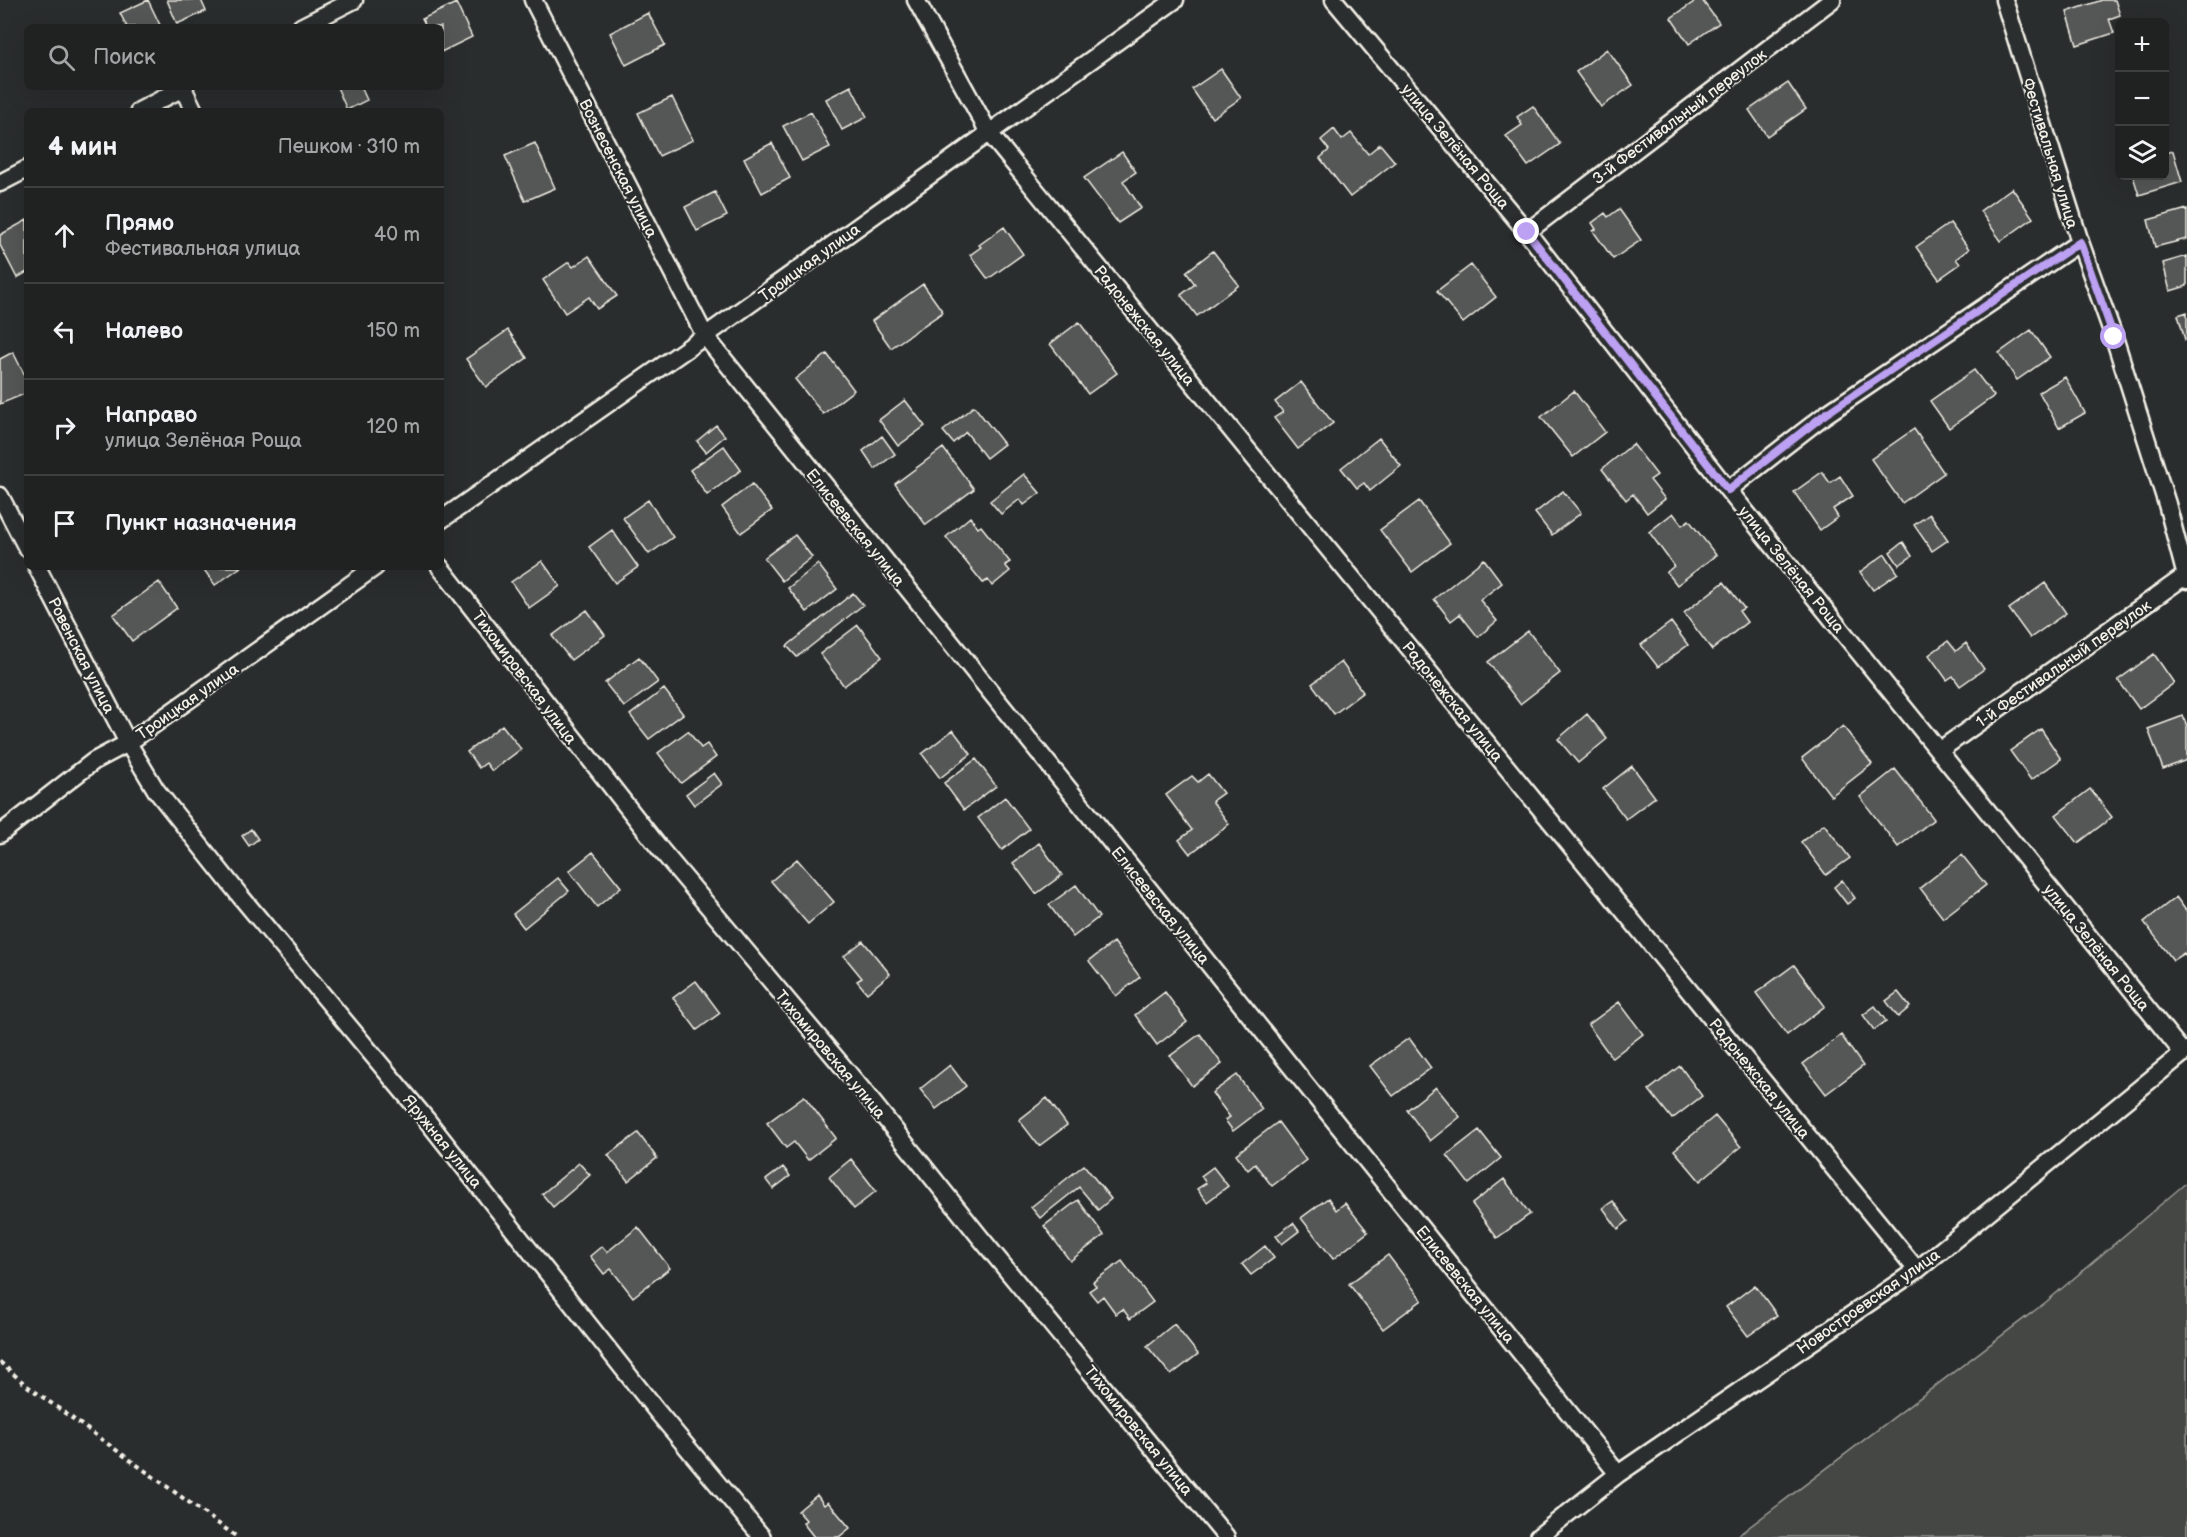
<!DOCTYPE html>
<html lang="ru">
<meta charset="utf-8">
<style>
:root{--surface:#202222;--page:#282a2a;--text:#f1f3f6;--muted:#a2a4a5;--line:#3d3f40}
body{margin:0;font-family:"Balsamiq Sans",sans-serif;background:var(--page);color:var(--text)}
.controls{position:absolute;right:18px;top:18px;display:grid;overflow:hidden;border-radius:9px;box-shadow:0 6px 24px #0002}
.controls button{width:54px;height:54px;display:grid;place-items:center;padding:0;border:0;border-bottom:2px solid var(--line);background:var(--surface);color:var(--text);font:30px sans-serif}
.stop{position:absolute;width:18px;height:18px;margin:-14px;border:4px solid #bca0f2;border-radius:50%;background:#fff}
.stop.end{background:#bca0f2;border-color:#fff;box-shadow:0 2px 6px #0008}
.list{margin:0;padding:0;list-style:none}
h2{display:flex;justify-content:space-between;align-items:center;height:78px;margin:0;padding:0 24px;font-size:26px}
h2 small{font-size:20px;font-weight:400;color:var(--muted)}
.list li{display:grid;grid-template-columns:39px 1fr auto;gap:18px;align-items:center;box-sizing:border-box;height:96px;padding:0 24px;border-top:2px solid var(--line)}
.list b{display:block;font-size:22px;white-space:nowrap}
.list p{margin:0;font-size:20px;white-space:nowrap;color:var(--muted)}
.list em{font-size:20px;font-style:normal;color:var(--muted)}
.icon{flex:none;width:33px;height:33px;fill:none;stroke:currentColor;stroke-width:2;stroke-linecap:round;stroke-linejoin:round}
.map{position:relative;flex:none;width:2187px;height:1537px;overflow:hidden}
.search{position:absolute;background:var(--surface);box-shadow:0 6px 24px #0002;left:24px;top:24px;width:420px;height:66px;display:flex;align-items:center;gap:15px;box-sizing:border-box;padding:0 21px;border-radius:9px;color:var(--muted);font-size:22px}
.panel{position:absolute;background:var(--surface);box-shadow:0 6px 24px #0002;left:24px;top:108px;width:420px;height:462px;border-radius:9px}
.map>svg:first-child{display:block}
.green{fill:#444645;stroke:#9c9c96;stroke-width:1.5}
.building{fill:#555756;stroke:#f4f1e8;stroke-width:1.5}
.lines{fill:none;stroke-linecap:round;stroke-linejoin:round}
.minor-casing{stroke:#f4f1e8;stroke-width:21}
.path{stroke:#f4f1e8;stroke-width:4;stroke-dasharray:4.5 4.5;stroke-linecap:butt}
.minor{stroke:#2a2d2e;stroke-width:16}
.route{stroke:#bca0f2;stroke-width:8}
.labels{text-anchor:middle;stroke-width:4.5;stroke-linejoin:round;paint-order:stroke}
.street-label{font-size:16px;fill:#f4f1e8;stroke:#2a2d2e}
</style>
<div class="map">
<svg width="2187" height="1537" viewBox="0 0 2187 1537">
<rect width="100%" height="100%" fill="#2a2d2e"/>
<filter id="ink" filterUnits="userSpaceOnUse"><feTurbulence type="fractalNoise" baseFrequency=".0167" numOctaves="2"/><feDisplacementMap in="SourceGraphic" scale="12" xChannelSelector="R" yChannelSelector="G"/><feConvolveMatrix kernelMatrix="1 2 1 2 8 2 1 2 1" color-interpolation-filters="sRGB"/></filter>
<g filter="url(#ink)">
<path class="green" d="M2187 1182V1537H1736L2046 1302Z"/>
<path class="building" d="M148 0 161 27H127L120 13Z
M167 0H201L206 11 177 24Z
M1697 0H1702L1719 23 1689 44 1671 18Z
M2102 0H2115L2120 15 2109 19 2114 33 2077 45 2067 12Z
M456 3 472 37 441 52V27H426L422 19Z
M648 13 665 45 626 65 610 33Z
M1607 49 1633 85 1601 107 1576 72Z
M1221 69 1241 98 1212 118 1192 89Z
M1788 83 1806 109 1767 136 1749 110Z
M851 86 867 117 842 130 826 99Z
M337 87H361L367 100 347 110Z
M672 97 693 140 659 156 638 113Z
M1533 106 1560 144 1528 166 1506 136 1522 125 1517 117Z
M811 112 830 147 802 161 783 126Z
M1334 129 1342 140 1351 133 1368 154 1380 144 1395 162 1350 197 1320 158 1329 150 1321 140Z
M535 143 555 188 525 201 505 156Z
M772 143 790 178 762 193 744 158Z
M2173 151 2182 182 2139 195 2133 176H2164V153Z
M1122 152 1136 172 1123 181 1141 208 1118 223 1084 178Z
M2012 188 2033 218 2001 241 1980 211Z
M715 192 727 216 697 231 685 207Z
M1619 209 1641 240 1613 259 1593 231 1596 229 1592 223 1605 213 1608 217Z
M2187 209V239L2155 247 2148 220Z
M27 220V272L17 278 0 245V235Z
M1950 223 1969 249 1956 259 1960 264 1939 279 1916 247Z
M1004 227 1023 254 988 279 970 255 981 247 979 245Z
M1213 251 1239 285 1197 316 1181 295 1195 284 1186 272Z
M589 256 617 296 597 309 589 297 565 313 543 280 569 262 573 267Z
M2187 256V286L2170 291 2163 263Z
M1471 265 1496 297 1463 323 1437 291Z
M923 284 943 312 891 348 872 321Z
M2187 312V339L2185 340 2178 315Z
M1079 322 1117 373 1088 394 1050 344Z
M508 330 527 358 486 387 466 359Z
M2031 330 2050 357 2017 380 1999 353Z
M13 352 27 380V393L0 404V359Z
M827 354 854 390 823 414 795 379Z
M1974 370 1994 396 1949 428 1930 401Z
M2065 377 2085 413 2059 428 2039 392Z
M1301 382 1333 423 1298 449 1274 418 1283 412 1275 402Z
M1574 391 1605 432 1573 457 1541 417Z
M905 400 925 426 898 446 879 420Z
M974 406 1004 444 986 458 966 432 953 443 943 431Z
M716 425 725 436 706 452 697 441Z
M1914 429 1944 473 1902 503 1871 459Z
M882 436 895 454 875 469 863 451Z
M1379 438 1401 466 1370 491 1364 483 1357 488 1341 468Z
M1633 444 1657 475 1650 480 1665 499 1647 513 1633 494 1626 500 1602 469Z
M724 446 741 470 707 495 690 470Z
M943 448 974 489 926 525 895 484Z
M1822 472 1830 483 1840 476 1853 496 1833 509 1838 517 1820 530 1794 492Z
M1024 474 1040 493 1024 505 1020 499 1001 514 990 501Z
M752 484 772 510 741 533 722 507Z
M1563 491 1581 513 1552 535 1535 513Z
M648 500 673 537 649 554 623 518Z
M1419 501 1450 543 1412 572 1380 530Z
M1673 513 1682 525 1689 520 1716 555 1677 585 1667 572 1674 566 1649 532Z
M1930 514 1948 540 1932 551 1914 525Z
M970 517 978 528 981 526 1010 562 1005 565 1010 571 992 586 988 580 983 583 946 537Z
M612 530 638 567 615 583 589 547Z
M795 535 812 557 782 581 764 558Z
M1903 542 1912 556 1899 565 1890 552Z
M1885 554 1898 573 1873 590 1860 572Z
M1484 559 1502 583 1480 600 1497 621 1478 637 1460 614 1451 621 1434 599Z
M542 561 560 586 529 608 511 582Z
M818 564 837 589 807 612 788 588Z
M202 567H241L215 585Z
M159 582 177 608 132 641 113 615Z
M1724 582 1744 608 1739 611 1747 622 1712 650 1684 613Z
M2045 583 2066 613 2030 638 2009 609Z
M853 593 863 605 797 657 787 646Z
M587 610 605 635 571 660 552 636Z
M1671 622 1688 645 1658 667 1641 645Z
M858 625 882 657 844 686 820 654Z
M1528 631 1560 673 1520 704 1488 662Z
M1948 641 1956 651 1966 643 1984 669 1960 686 1953 676 1947 680 1929 655Z
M2154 654 2174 683 2139 709 2118 680Z
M639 657 658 682 624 707 605 683Z
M1341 662 1363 692 1334 714 1312 684Z
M664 689 683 714 649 739 630 715Z
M1587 714 1607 739 1578 763 1558 739Z
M2183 716 2187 726V760L2163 769 2148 729Z
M502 725 521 749 492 771 486 763 479 768 467 752Z
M1843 726 1872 764 1831 796 1802 758Z
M2041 729 2061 759 2031 780 2010 751Z
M953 730 971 754 940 778 922 754Z
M688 731 701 748 707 744 716 757 681 783 658 753Z
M976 759 996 786 964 810 944 783Z
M1632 766 1655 797 1626 819 1603 789Z
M1895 769 1934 819 1898 847 1860 797Z
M714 773 722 784 694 805 686 794Z
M1208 774 1223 793 1212 801 1229 824 1190 854 1179 840 1192 830 1166 795 1192 776 1198 782Z
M2090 789 2112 817 2078 843 2056 815Z
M1005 797 1029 829 1002 850 978 818Z
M1824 824 1850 858 1826 875 1801 842Z
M251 829 258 839 249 846 242 836Z
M1039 843 1062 875 1036 894 1013 863Z
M593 852 621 887 597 907 569 871Z
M1962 855 1986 885 1943 918 1920 888Z
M797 859 834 902 808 924 771 881Z
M558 878 569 891 524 928 513 914Z
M1842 880 1855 898 1847 904 1834 887Z
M1076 885 1099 917 1073 937 1049 905Z
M2176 897 2187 912V957L2184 953 2173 960 2144 922Z
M863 941 890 974 867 993 857 981 862 978 844 956Z
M1114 942 1140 977 1116 996 1089 961Z
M1794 965 1825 1006 1787 1035 1756 993Z
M696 981 720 1013 697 1030 673 998Z
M1165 992 1187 1022 1157 1045 1135 1015Z
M1898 992 1910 1007 1898 1017 1886 1001Z
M1619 1002 1643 1034 1612 1058 1588 1025Z
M1875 1006 1886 1021 1874 1030 1863 1015Z
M1200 1034 1222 1064 1192 1086 1170 1056Z
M1841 1035 1863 1066 1826 1094 1803 1064Z
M1409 1038 1431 1068 1393 1096 1370 1066Z
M950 1065 966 1086 936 1109 920 1089Z
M1680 1066 1702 1096 1672 1119 1649 1090Z
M1237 1075 1262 1109 1233 1131 1225 1120 1230 1117 1212 1093Z
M1436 1087 1460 1117 1430 1141 1407 1110Z
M804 1096 836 1138 808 1160 794 1142 786 1148 767 1123Z
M1047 1098 1067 1125 1039 1146 1019 1120Z
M1715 1116 1741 1147 1700 1181 1674 1150Z
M1278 1122 1306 1160 1272 1186 1255 1164 1248 1170 1236 1154Z
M1479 1130 1501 1158 1469 1184 1447 1155Z
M638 1133 657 1158 628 1181 608 1155Z
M851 1159 876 1191 854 1209 829 1177Z
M579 1163 590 1175 553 1207 542 1194Z
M1084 1165 1111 1199 1098 1210 1079 1187 1040 1218 1031 1207Z
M783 1167 790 1176 773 1189 766 1180Z
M1213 1167 1228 1186 1207 1202 1197 1189 1206 1183 1201 1176Z
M1504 1179 1530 1214 1497 1238 1472 1204Z
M1328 1198 1336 1210 1345 1203 1368 1232 1333 1259 1301 1218Z
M1078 1200 1104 1235 1070 1261 1044 1226Z
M1613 1201 1628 1221 1618 1229 1603 1208Z
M1293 1223 1299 1231 1282 1244 1276 1236Z
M638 1227 670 1268 633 1297 611 1269 604 1274 590 1256 602 1246 607 1252Z
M1265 1246 1274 1258 1251 1275 1242 1264Z
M1388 1255 1422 1300 1383 1329 1349 1284Z
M1122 1261 1153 1302 1130 1319 1123 1309 1116 1314 1103 1296 1097 1301 1089 1291 1096 1286 1093 1282Z
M1755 1285 1777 1315 1748 1336 1726 1307Z
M1174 1324 1198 1354 1171 1375 1147 1346Z
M817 1495 824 1505 828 1502 850 1528 839 1537H814L803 1523 806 1520 798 1511Z"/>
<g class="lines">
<defs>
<path id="minor" d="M533 0 705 336 1618 1474
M916 0 989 133 1917 1270
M1334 0 1527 232 1728 490 2183 1053
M2004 0 2080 242 2114 337 2167 504 2187 580
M301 27 354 0
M183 88 194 111
M139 111 185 87
M0 183 27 169
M1527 232 1832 0
M1728 490 1825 415 2080 242
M0 496 27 548
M441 520 705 336 1175 0
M37 567 128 743 156 790 241 897 426 1119 656 1410 762 1537
M440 567 661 850 865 1093 979 1236 1226 1537
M1940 750 2185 576
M0 834 94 761 128 743 375 567
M1538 1537 1618 1474 1917 1270 2187 1050"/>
</defs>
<use href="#minor" class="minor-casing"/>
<path class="path" d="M0 1362 26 1385 237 1537"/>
<use href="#minor" class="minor"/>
</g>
</g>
<g class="lines" filter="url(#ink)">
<path class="route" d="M1527 232 1728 490 1824 415 2080 242 2114 337"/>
</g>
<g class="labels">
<g class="street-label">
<text transform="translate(1679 116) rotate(-37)" y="6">3-й Фестивальный переулок</text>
<text transform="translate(1456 146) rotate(50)" y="6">улица Зелёная Роща</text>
<text transform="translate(2051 153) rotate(73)" y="6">Фестивальная улица</text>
<text transform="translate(619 168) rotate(63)" y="6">Вознесенская улица</text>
<text transform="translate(809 262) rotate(-36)" y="6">Троицкая улица</text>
<text transform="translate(1145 325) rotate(51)" y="6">Радонежская улица</text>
<text transform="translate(856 527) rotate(51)" y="6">Елисеевская улица</text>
<text transform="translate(1792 569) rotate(51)" y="6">улица Зелёная Роща</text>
<text transform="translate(82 655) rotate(63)" y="6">Ровенская улица</text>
<text transform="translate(2063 663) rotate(-35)" y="6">1-й Фестивальный переулок</text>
<text transform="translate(525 677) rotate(53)" y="6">Тихомировская улица</text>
<text transform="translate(187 701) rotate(-35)" y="6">Троицкая улица</text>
<text transform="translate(1453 701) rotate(51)" y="6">Радонежская улица</text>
<text transform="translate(1161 905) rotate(51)" y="6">Елисеевская улица</text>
<text transform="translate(2097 947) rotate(51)" y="6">улица Зелёная Роща</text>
<text transform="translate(831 1054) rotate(50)" y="6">Тихомировская улица</text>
<text transform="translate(1760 1078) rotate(51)" y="6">Радонежская улица</text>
<text transform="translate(443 1141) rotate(51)" y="6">Яружная улица</text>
<text transform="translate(1466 1284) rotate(51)" y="6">Елисеевская улица</text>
<text transform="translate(1868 1301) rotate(-35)" y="6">Новостроевская улица</text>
<text transform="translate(1139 1430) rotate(51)" y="6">Тихомировская улица</text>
</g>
</g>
</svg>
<div class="controls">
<button>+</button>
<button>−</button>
<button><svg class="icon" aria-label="layers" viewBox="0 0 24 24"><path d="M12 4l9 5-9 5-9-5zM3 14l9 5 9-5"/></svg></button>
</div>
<div class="stop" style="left:2114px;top:337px"></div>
<div class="stop end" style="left:1527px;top:232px"></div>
<div class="search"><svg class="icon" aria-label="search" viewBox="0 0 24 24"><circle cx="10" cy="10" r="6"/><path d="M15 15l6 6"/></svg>Поиск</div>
<section class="panel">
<h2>4 мин<small>Пешком · 310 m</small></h2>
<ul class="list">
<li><svg class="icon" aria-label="ahead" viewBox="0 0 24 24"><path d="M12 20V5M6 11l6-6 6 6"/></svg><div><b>Прямо</b><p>Фестивальная улица</p></div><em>40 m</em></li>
<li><svg class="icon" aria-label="left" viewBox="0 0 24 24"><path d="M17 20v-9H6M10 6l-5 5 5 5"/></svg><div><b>Налево</b></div><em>150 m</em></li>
<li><svg class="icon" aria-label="right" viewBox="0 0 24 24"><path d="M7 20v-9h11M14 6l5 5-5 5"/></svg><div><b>Направо</b><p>улица Зелёная Роща</p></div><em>120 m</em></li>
<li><svg class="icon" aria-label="arrive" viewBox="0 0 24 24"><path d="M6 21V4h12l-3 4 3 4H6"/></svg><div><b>Пункт назначения</b></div></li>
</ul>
</section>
</div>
